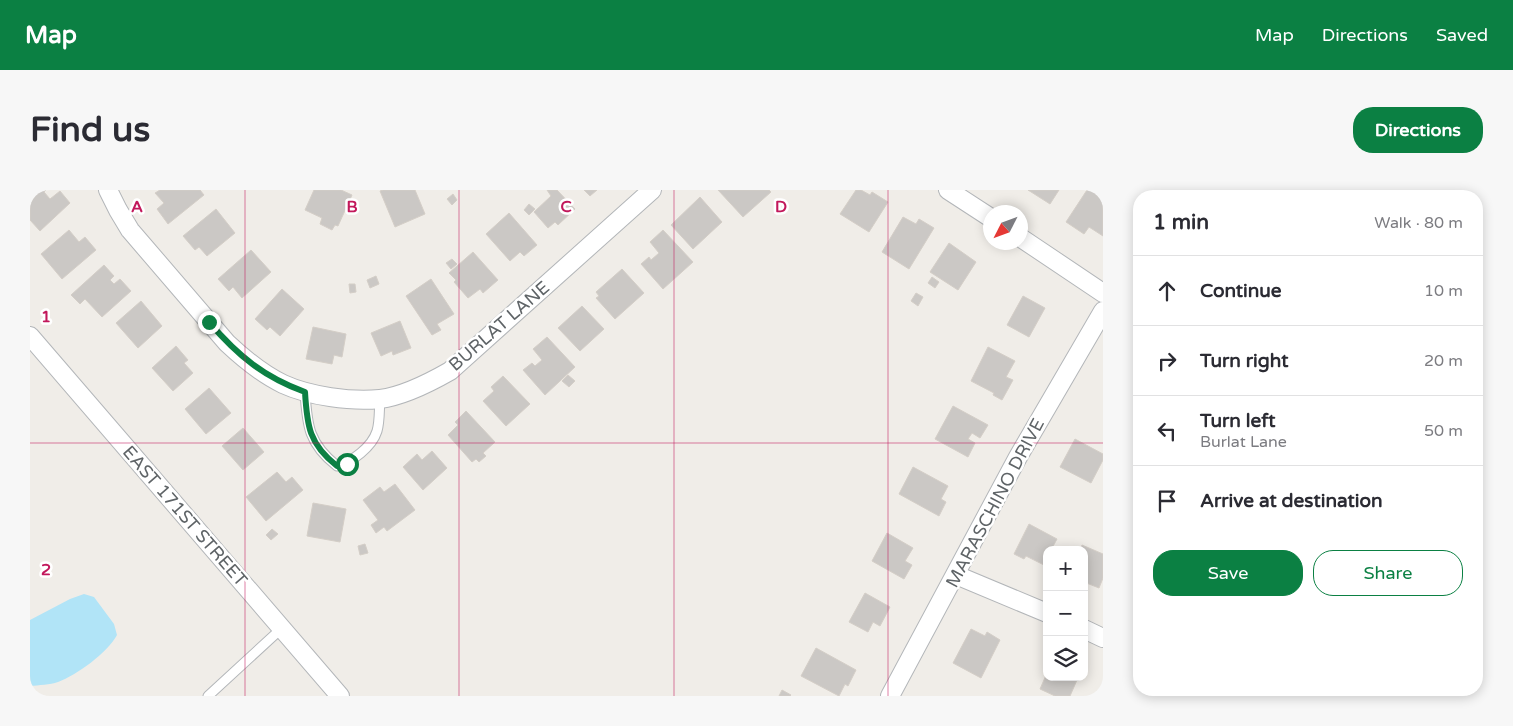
<!DOCTYPE html>
<meta charset="utf-8">
<style>
:root{--surface:#fff;--page:#f7f7f7;--text:#2b2b33;--muted:#7c7c81;--line:#e1e1e2;--accent:#0b8043}
body{margin:0;font-family:"Varela Round",sans-serif;background:var(--page);color:var(--text)}
.controls{position:absolute;right:15px;bottom:15px;display:grid;overflow:hidden;border-radius:10px;box-shadow:0 2px 12px #0003}
.controls button{width:45px;height:45px;display:grid;place-items:center;padding:0;border:0;border-bottom:1px solid var(--line);background:var(--surface);color:var(--text);font:25px sans-serif}
.compass{position:absolute;left:953px;top:15px;width:45px;height:45px;border-radius:50%;background:var(--surface);box-shadow:0 2px 12px #0003;rotate:228deg}
.stop{position:absolute;width:15px;height:15px;margin:-11px;border:4px solid #0b8043;border-radius:50%;background:#fff}
.stop.end{background:#0b8043;border-color:#fff;box-shadow:0 1px 5px #0008}
.list{margin:0;padding:0;list-style:none}
h2{display:flex;justify-content:space-between;align-items:center;height:65px;margin:0;padding:0 20px;font-size:21px}
h2 small{font-size:16px;font-weight:400;color:var(--muted)}
.list li{display:grid;grid-template-columns:32px 1fr auto;gap:15px;align-items:center;box-sizing:border-box;height:70px;padding:0 20px;border-top:1px solid var(--line)}
.list b{display:block;font-size:19px;white-space:nowrap}
.list p{margin:0;font-size:16px;white-space:nowrap;color:var(--muted)}
.list em{font-size:16px;font-style:normal;color:var(--muted)}
.actions{display:flex;gap:10px;padding:15px 20px}
.actions a{flex:1;padding:11px 0;border:1px solid var(--accent);border-radius:20px;text-align:center;font-size:18px;color:var(--accent)}
.actions .main{background:var(--accent);color:#fff}
.icon{flex:none;width:28px;height:28px;fill:none;stroke:currentColor;stroke-width:2;stroke-linecap:round;stroke-linejoin:round}
.map{position:relative;flex:none;width:1073px;height:506px;overflow:hidden;border-radius:20px}
header{display:flex;align-items:center;gap:30px;box-sizing:border-box;height:70px;padding:0 25px;background:var(--accent);color:#fff}
header strong{font-size:24px}
nav{display:flex;gap:28px;margin-inline-start:auto;font-size:18px}
.intro{display:flex;align-items:center;justify-content:space-between;box-sizing:border-box;height:120px;padding:0 30px}
h1{margin:0;font-size:35px}
.button{padding:12px 22px;border-radius:20px;background:var(--accent);color:#fff;font-size:18px;font-weight:700}
main{display:flex;gap:30px;padding:0 30px}
aside{flex:1;background:var(--surface);border-radius:20px;box-shadow:0 2px 12px #0003}
.map>svg:first-child{display:block}
.water{fill:#b1e4f7}
.building{fill:#cbc8c5;stroke:#d4cec7}
.lines{fill:none;stroke-linecap:round;stroke-linejoin:round}
.service-casing{stroke:#b3b6b9;stroke-width:11}
.minor-casing{stroke:#b3b6b9;stroke-width:20}
.service{stroke:#fff;stroke-width:9}
.minor{stroke:#fff;stroke-width:18}
.route{stroke:#0b8043;stroke-width:6}
.grid{fill:none;stroke:#c2185b;stroke-width:1;stroke-opacity:0.55}
.labels{text-anchor:middle;stroke-width:5;stroke-linejoin:round;paint-order:stroke}
.street-label{font-size:18px;fill:#5f6467;stroke:#fff}
.grid-label{font-size:16px;text-anchor:middle;font-weight:bold;fill:#c2185b;stroke:#fff;stroke-width:5;stroke-linejoin:round;paint-order:stroke}
</style>
<header>
<strong>Map</strong>
<nav><a>Map</a><a>Directions</a><a>Saved</a></nav>
</header>
<div class="intro"><h1>Find us</h1><a class="button">Directions</a></div>
<main>
<div class="map">
<svg width="1073" height="506" viewBox="0 0 1073 506">
<rect width="100%" height="100%" fill="#f0ede8"/>
<path class="water" d="M54 404 64 407 84 434 87 445C77 463 47 485 28 492 20 495 9 495 0 496V430L40 409Z"/>
<path class="building" d="M0 0H16L14 2 20 9 30 1 40 13 10 41 0 30Z
M130 0H170L174 5 138 34 127 19 134 13 125 3Z
M284 0H311L322 5 308 36 305 35 302 40 290 34 292 28 275 20Z
M353 0H385L395 24 365 37 350 1Z
M517 0H527L545 19 528 35 525 32 518 38 504 22 521 6Z
M554 0H567L560 6Z
M688 0H739L741 2 713 27Z
M826 0H831L840 5 842 2 858 12 839 42 810 24Z
M998 0H1029L1020 14Z
M1057 0H1062L1073 7V46L1059 37 1054 44 1036 32Z
M423 4 427 10 422 15 417 9Z
M670 7 692 32 663 59 641 35Z
M499 14 505 19 499 25 494 20Z
M186 19 205 43 177 66 169 57 165 60 153 46Z
M479 23 507 55 494 66 490 62 480 71 456 44Z
M873 27 886 34 889 29 904 38 879 79 852 62Z
M39 40 49 52 55 47 66 60 32 89 11 64Z
M633 40 663 72 633 99 611 74 619 67 621 70 629 63 620 52Z
M919 53 946 72 928 100 900 82Z
M221 60 241 82 212 108 203 97 199 101 188 89Z
M443 62 468 90 453 103 450 99 438 108 424 92 426 90 419 83Z
M422 69 427 74 421 79 416 73Z
M74 75 84 86 80 90 84 94 90 89 101 101 72 127 55 109 50 114 41 105Z
M592 79 614 103 585 129 566 108 569 106 566 102Z
M346 86 349 94 340 98 337 90Z
M902 87 909 92 905 98 898 93Z
M401 89 424 124 407 134 411 140 402 145 376 106Z
M319 94H325L326 102 320 103Z
M252 99 274 119 250 146 240 137 237 140 225 129Z
M886 103 893 107 888 116 881 111Z
M993 106 1015 118 999 147 977 135Z
M111 111 132 136 108 158 86 133Z
M552 116 574 139 550 161 528 138Z
M370 131 381 158 363 165 362 161 351 166 341 143Z
M283 137 316 144 312 167 304 165 302 174 276 169Z
M517 147 545 177 515 205 493 180 502 173 505 176 512 170 503 159Z
M146 156 158 170 154 173 163 183 143 201 122 178Z
M958 157 985 171 976 187 983 190 972 210 963 205 964 203 941 191Z
M538 185 545 191 539 197 532 191Z
M473 186 500 214 476 236 453 211 464 201 461 197Z
M179 198 201 223 176 244 155 219Z
M923 216 958 235 950 248 942 243 938 249 945 253 938 267 905 249Z
M436 221 465 252 453 263 456 266 449 272 446 269 442 272 418 245 428 235 425 232Z
M213 238 234 262 213 280 192 256Z
M1045 249 1073 264V270L1061 293 1030 277Z
M402 261 417 278 393 300 373 277 387 264 392 270Z
M883 277 918 296 911 309 916 312 909 326 869 304Z
M247 282 256 292 262 287 273 300 236 331 216 307Z
M365 294 385 320 357 341 354 337 346 343 341 335 348 330 333 310 350 297 354 302Z
M283 313 316 319 310 352 277 346Z
M999 334 1027 349 1021 360H1017V369L1014 375 996 366 994 369 984 364Z
M242 339 248 344 241 350 236 345Z
M857 343 883 358 875 371 882 375 874 389 842 371Z
M335 354 338 363 330 365 328 356Z
M1052 355 1073 364V388L1069 398 1054 392V360H1050Z
M835 403 860 417 850 436 843 432 838 442 819 432Z
M941 439 955 446 957 442 970 450 951 488 923 473Z
M786 458 826 480 818 496 815 494 809 506 771 486Z
M1017 483V487H1039L1047 490 1040 506H1025L1010 499Z
M752 500 761 505 760 506H749Z"/>
<g class="lines">
<defs>
<path id="service" d="M275 202C277 236 279 254 307 276 322 272 342 257 347 241 350 231 349 219 350 209
M178 506 252 438"/>
<path id="minor" d="M78 0 88 20 100 40 197 153C214 169 232 184 253 194 279 206 321 212 350 209 374 206 399 193 420 181L622 0
M918 0 961 28
M991 48 1073 103
M0 146 310 506
M926 385 1017 423
M1054 439 1073 448
M860 506 988 267 1073 121"/>
</defs>
<use href="#service" class="service-casing"/>
<use href="#minor" class="minor-casing"/>
<use href="#service" class="service"/>
<use href="#minor" class="minor"/>
</g>
<g class="lines">
<path class="route" d="M179 132C208 166 234 187 275 202 277 236 279 254 307 276L317 274"/>
</g>
<path class="grid" d="M215 0V506M429 0V506M644 0V506M858 0V506M0 253H1073"/>
<g class="labels">
<g class="street-label">
<text transform="translate(469 136) rotate(-41)" y="6">BURLAT LANE</text>
<text transform="translate(965 313) rotate(-62)" y="6">MARASCHINO DRIVE</text>
<text transform="translate(155 326) rotate(49)" y="6">EAST 171ST STREET</text>
</g>
</g>
<g class="grid-label">
<text x="107" y="22">A</text>
<text x="322" y="22">B</text>
<text x="536" y="22">C</text>
<text x="751" y="22">D</text>
<text x="16" y="132">1</text>
<text x="16" y="385">2</text>
</g>
</svg>
<div class="controls">
<button>+</button>
<button>−</button>
<button><svg class="icon" aria-label="layers" viewBox="0 0 24 24"><path d="M12 4l9 5-9 5-9-5zM3 14l9 5 9-5"/></svg></button>
</div>
<svg class="compass" viewBox="-18 -18 36 36"><path d="M0-13l5 13h-10z" fill="#e53935"/><path d="M0 13l5-13h-10z" fill="#7c7c81"/></svg>
<div class="stop" style="left:317px;top:274px"></div>
<div class="stop end" style="left:179px;top:132px"></div>
</div>
<aside>
<h2>1 min<small>Walk · 80 m</small></h2>
<ul class="list">
<li><svg class="icon" aria-label="ahead" viewBox="0 0 24 24"><path d="M12 20V5M6 11l6-6 6 6"/></svg><div><b>Continue</b></div><em>10 m</em></li>
<li><svg class="icon" aria-label="right" viewBox="0 0 24 24"><path d="M7 20v-9h11M14 6l5 5-5 5"/></svg><div><b>Turn right</b></div><em>20 m</em></li>
<li><svg class="icon" aria-label="left" viewBox="0 0 24 24"><path d="M17 20v-9H6M10 6l-5 5 5 5"/></svg><div><b>Turn left</b><p>Burlat Lane</p></div><em>50 m</em></li>
<li><svg class="icon" aria-label="arrive" viewBox="0 0 24 24"><path d="M6 21V4h12l-3 4 3 4H6"/></svg><div><b>Arrive at destination</b></div></li>
</ul>
<div class="actions"><a class="main">Save</a><a>Share</a></div>
</aside>
</main>
